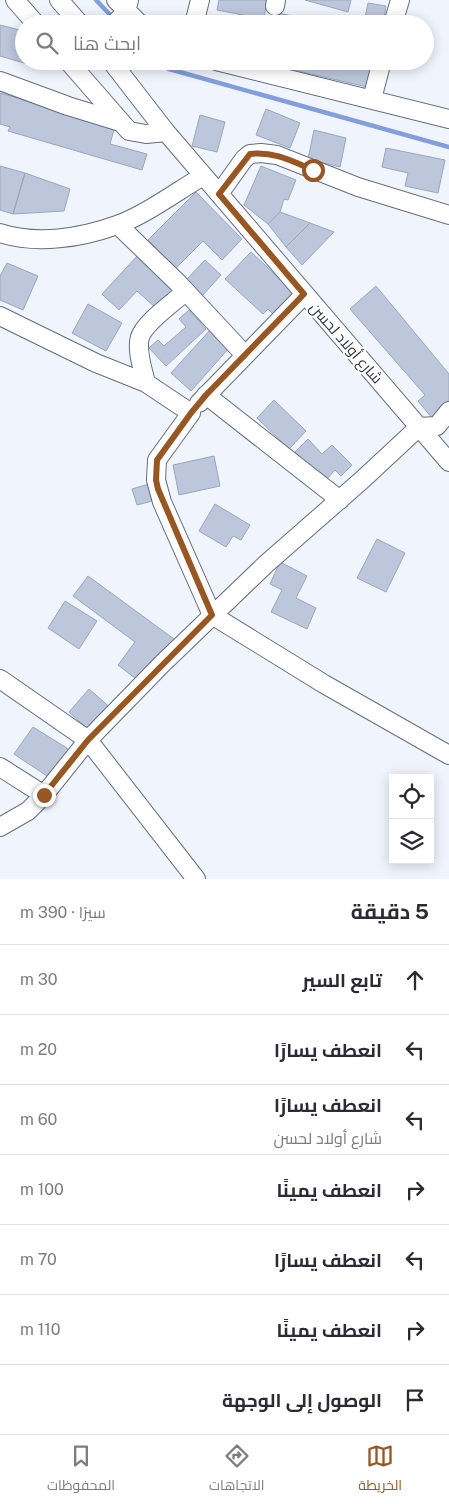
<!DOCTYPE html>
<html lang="ar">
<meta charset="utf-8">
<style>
:root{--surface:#fff;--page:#f7f7f7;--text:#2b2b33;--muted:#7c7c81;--line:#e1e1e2;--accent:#985623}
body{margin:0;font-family:"Public Sans",Cairo,sans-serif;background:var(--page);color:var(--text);direction:rtl}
.controls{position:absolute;right:15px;bottom:15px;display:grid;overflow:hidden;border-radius:0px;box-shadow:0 2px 12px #0003}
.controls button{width:45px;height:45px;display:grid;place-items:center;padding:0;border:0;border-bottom:1px solid var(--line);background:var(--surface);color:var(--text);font:25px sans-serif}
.stop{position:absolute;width:15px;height:15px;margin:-11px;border:4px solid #985623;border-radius:50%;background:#fff}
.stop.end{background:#985623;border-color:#fff;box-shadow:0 1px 5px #0008}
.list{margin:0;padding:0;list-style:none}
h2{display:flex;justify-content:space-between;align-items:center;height:65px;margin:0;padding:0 20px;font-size:21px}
h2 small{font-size:16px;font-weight:400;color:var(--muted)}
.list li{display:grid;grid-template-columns:32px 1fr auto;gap:15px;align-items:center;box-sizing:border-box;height:70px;padding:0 20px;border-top:1px solid var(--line)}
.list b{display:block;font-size:19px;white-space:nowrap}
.list p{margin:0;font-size:16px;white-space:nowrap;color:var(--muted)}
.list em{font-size:16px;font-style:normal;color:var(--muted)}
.icon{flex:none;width:28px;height:28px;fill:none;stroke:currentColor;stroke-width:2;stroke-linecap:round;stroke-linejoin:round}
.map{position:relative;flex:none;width:449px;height:879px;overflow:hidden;direction:ltr}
.search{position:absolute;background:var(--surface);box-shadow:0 2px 12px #0003;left:15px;right:15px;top:15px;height:55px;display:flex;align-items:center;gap:12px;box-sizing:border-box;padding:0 18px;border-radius:28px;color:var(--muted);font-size:19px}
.sheet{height:555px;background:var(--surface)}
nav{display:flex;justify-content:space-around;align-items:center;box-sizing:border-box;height:70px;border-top:1px solid var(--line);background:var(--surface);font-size:14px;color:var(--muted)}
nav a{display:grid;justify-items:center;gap:2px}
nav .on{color:var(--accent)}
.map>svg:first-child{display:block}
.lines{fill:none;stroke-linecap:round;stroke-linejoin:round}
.stream{stroke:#829edc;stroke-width:4.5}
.building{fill:#bcc7dc;stroke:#9ca6bb}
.minor-casing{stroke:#646d81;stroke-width:20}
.minor{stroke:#fff;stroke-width:18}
.route{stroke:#985623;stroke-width:6}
.labels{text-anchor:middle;stroke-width:4;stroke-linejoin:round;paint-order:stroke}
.street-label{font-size:15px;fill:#31353d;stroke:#fff}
</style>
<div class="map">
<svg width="449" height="879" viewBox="0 0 449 879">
<rect width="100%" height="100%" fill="#f0f4fd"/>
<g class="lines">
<path class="stream" d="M96 0 114 19
M156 61 169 69 449 147"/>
</g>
<path class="building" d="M219 0H267L263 24 242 20 243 15 217 10Z
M305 0H351L348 12Z
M368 3 386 6 383 24 364 23Z
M279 13 327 24H277Z
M0 25 24 31V61H32L31 65 0 56Z
M255 61H358L372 64 367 87Z
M0 93 115 126 110 144 147 154 142 170 8 131 10 127 0 124Z
M266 109 300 123 290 148 256 135Z
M200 115 225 122 217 152 192 146Z
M314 130 346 138 340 167 308 159Z
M386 148 445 160 438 193 405 186 408 173 382 167Z
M0 166 25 173 13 214 0 210Z
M261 166 296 180 288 200 284 199 280 212 268 224 244 205Z
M25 173 70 189 64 211 13 214Z
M196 192 242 239 222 260 203 241 176 268 148 240Z
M280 212 310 223 286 247 268 224Z
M310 223 334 232 302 265 286 247Z
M251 252 296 294 275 316 268 309 263 314 225 279Z
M139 254 177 289 157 309 137 291 119 310 102 294Z
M205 260 221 275 202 296 186 280Z
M7 263 38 276 23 310 0 300V276Z
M376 286 449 374V404L432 418 418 401 425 395 350 309Z
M88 304 122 323 106 351 72 333Z
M189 310 206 329 166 366 149 348 158 340 164 346 186 327 179 319Z
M211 329 230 347 191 391 171 373Z
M274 400 306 431 289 449 257 418Z
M308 439 322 454 332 445 352 465 341 476 335 470 324 482 295 452Z
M214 456 220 486 179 495 173 465Z
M156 482 160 499 137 505 132 489Z
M215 504 250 525 241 540 233 536 226 547 199 531Z
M377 539 405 553 386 592 357 578Z
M280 562 307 576 296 598 316 608 307 629 271 612 282 590 270 584Z
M88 576 174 639 140 682 118 665 135 642 73 596Z
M65 601 97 621 79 649 48 628Z
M89 689 112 709 91 732 69 712Z
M33 727 70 750 50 778 14 754Z"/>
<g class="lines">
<defs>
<path id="minor" d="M15 0 36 24
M59 0 80 24
M116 0 140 24
M275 6 276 0
M114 24 126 12 129 0
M194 24 200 0
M393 24 400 0
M68 61 129 131 146 134 166 132
M111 61 166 132 449 462
M216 61 449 119
M0 81 68 106 120 122
M372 99 382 61
M219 194 244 159 250 154 261 153 277 155 358 187 449 215
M118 225 178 283 245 355
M0 233C37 245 81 238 117 225 145 215 176 192 203 176
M185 292C173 303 145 322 140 337 136 350 143 370 146 383L191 413 157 460 156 480 162 502 212 615 324 684 449 755
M0 316 96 363 146 383
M206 395 340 500
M199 403 305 294
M0 679 88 740 196 879
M0 767 44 795
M0 827 28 811 44 795 88 740 162 664 266 564 362 480 419 427 437 426 449 411"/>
</defs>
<use href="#minor" class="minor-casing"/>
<use href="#minor" class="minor"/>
</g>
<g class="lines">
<path class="route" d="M44 795 88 740 212 615 158 489 156 480 157 460 191 413 206 395 304 294 219 194 250 154C273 151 292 161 313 170"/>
</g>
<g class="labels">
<g class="street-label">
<text transform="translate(346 343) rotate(49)" y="5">شارع أولاد لحسن</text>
</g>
</g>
</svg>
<div class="controls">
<button><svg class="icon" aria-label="locate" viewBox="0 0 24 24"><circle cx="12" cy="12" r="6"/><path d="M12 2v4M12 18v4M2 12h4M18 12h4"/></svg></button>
<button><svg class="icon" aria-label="layers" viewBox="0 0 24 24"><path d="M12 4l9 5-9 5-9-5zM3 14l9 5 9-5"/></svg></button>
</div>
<div class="stop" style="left:313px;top:170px"></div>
<div class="stop end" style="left:44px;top:795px"></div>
<div class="search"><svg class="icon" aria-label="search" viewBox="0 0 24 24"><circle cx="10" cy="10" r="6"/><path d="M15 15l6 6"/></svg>ابحث هنا</div>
</div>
<section class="sheet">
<h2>5 دقيقة<small>سيرًا · 390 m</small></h2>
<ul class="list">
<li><svg class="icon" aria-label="ahead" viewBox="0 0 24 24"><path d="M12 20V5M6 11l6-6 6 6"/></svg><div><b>تابع السير</b></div><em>30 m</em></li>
<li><svg class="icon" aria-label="left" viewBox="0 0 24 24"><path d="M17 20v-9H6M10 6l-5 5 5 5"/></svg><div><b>انعطف يسارًا</b></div><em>20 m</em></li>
<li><svg class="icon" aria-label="left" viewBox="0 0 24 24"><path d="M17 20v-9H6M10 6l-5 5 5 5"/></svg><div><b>انعطف يسارًا</b><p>شارع أولاد لحسن</p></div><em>60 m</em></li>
<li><svg class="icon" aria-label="right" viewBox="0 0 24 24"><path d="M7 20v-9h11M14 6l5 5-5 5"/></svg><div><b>انعطف يمينًا</b></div><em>100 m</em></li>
<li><svg class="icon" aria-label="left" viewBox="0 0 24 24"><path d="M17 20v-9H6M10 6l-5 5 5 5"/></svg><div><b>انعطف يسارًا</b></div><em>70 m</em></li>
<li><svg class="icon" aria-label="right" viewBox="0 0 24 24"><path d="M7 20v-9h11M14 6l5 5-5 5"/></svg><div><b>انعطف يمينًا</b></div><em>110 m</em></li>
<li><svg class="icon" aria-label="arrive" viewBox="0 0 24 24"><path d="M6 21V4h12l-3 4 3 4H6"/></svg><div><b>الوصول إلى الوجهة</b></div></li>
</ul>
</section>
<nav>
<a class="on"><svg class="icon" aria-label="map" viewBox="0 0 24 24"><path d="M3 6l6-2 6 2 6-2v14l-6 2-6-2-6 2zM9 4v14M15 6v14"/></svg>الخريطة</a>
<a><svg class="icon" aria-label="directions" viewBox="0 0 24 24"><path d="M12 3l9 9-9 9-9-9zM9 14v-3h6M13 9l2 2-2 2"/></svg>الاتجاهات</a>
<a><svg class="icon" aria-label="saved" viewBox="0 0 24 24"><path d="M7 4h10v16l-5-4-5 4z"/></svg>المحفوظات</a>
</nav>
